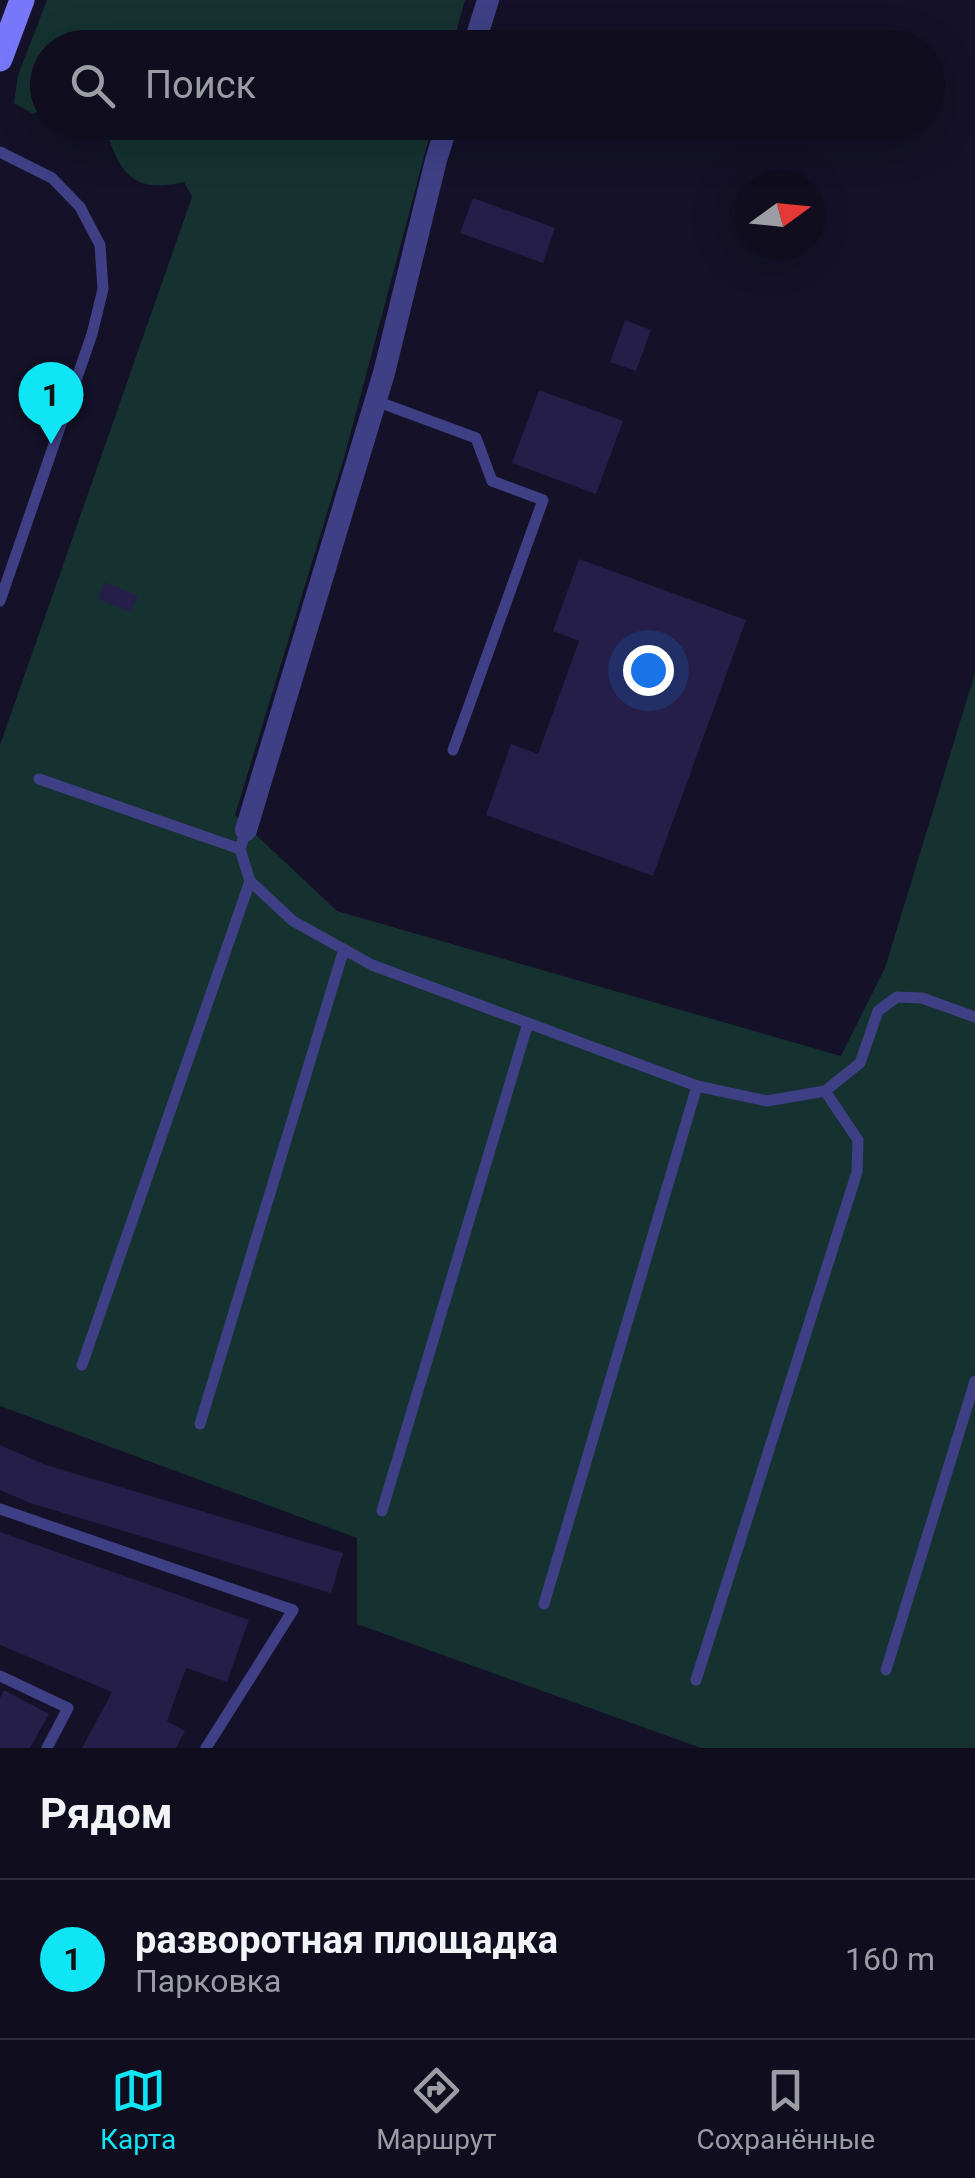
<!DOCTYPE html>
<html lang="ru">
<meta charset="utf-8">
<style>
:root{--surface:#0f0d1e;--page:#181627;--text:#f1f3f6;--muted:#9b9ca4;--line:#2f2d3c;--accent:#0fe5f4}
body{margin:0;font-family:Roboto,sans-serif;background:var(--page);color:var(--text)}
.compass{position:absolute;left:735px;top:170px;width:90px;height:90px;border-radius:50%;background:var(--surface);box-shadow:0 10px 40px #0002;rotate:75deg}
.you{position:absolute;left:648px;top:670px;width:35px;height:35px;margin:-25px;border:8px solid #fff;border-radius:50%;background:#1a73e8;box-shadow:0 0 0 15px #1a73e833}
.badge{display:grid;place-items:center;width:65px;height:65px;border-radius:50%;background:var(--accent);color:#111;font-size:32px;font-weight:700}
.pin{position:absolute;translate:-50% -82px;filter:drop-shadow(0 2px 5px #0008)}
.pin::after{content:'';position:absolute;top:52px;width:35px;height:30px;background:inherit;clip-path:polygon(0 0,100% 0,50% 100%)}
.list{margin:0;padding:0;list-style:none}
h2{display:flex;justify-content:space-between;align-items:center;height:130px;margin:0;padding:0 40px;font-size:42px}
h2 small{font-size:32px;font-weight:400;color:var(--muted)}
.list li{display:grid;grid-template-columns:65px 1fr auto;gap:30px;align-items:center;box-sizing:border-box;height:160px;padding:0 40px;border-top:2px solid var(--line)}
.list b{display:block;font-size:38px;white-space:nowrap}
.list p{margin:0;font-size:32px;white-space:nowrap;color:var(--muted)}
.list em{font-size:32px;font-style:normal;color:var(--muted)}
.icon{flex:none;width:55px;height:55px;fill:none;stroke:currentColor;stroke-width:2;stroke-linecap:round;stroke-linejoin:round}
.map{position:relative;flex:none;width:975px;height:1748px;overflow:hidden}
.search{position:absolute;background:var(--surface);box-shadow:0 10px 40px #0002;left:30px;right:30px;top:30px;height:110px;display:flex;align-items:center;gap:25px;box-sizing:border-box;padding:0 35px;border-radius:55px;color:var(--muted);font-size:38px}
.sheet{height:290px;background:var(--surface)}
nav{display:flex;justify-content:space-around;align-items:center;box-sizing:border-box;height:140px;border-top:2px solid var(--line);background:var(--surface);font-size:28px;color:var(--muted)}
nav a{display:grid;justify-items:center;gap:5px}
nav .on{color:var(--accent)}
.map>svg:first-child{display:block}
.green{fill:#153230}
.building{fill:#251e48}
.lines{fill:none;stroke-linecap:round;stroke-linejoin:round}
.lane{stroke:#3f3f85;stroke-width:11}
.street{stroke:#3f3f85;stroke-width:22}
.secondary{stroke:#7677f9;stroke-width:25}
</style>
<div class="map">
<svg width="975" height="1748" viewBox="0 0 975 1748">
<rect width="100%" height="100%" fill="#141128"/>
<path class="green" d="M47 0H465L452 47 48 48 47 106 33 114 14 103 18 75Z
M104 123H433L345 454 235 815 337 911 841 1056 885 968 975 673V1748H701L357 1624V1538L0 1406V745L192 197 184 182C130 195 118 170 104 123Z"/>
<path class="building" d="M473 198 555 228 543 263 460 233Z
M625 320 651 330 636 371 610 362Z
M539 390 623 421 596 494 512 463Z
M579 559 746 620 653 876 486 815 511 744 538 754 579 641 553 631Z
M104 582 138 596 131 612 98 599Z
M0 1445 46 1465 343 1553 331 1593 30 1503 0 1490Z
M0 1532 249 1620 227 1682 186 1668 167 1721 185 1731 176 1748H82L112 1692 0 1645Z
M4 1690 49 1714 30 1748H0V1698Z"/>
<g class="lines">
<path class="lane" d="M0 152 52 178 80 207 100 245 103 289 92 334 0 601
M376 401 476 438 492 481 543 500 453 750
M39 779 240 849
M246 830 240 849 250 881 293 921 372 965 697 1086 767 1101 825 1091 860 1063 878 1011 897 997 922 998 975 1017
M82 1365 250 881
M200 1424 344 949
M0 1509 293 1610 206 1748
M382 1511 528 1023
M544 1604 697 1086
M886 1670 975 1381
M0 1676 68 1708 47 1748
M696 1680 857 1172 858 1140 825 1091"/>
<path class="street" d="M473 48 488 0
M246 830 384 373 436 160 448 122"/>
<path class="secondary" d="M0 59 22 0"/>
</g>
</svg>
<svg class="compass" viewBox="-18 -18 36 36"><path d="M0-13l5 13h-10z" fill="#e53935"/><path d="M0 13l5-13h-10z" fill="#9b9ca4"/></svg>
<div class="you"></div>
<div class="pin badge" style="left:51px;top:444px">1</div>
<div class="search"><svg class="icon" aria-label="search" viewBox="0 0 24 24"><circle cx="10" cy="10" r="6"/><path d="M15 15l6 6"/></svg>Поиск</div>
</div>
<section class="sheet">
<h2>Рядом<small></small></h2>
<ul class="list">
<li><span class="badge">1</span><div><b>разворотная площадка</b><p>Парковка</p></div><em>160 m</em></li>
</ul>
</section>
<nav>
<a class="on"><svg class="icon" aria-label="map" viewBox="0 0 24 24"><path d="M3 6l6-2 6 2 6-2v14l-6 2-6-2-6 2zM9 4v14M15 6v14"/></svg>Карта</a>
<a><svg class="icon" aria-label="directions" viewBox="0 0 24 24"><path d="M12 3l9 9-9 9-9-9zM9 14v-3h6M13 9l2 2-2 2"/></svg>Маршрут</a>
<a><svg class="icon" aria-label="saved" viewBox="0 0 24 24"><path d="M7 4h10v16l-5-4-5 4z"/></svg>Сохранённые</a>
</nav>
